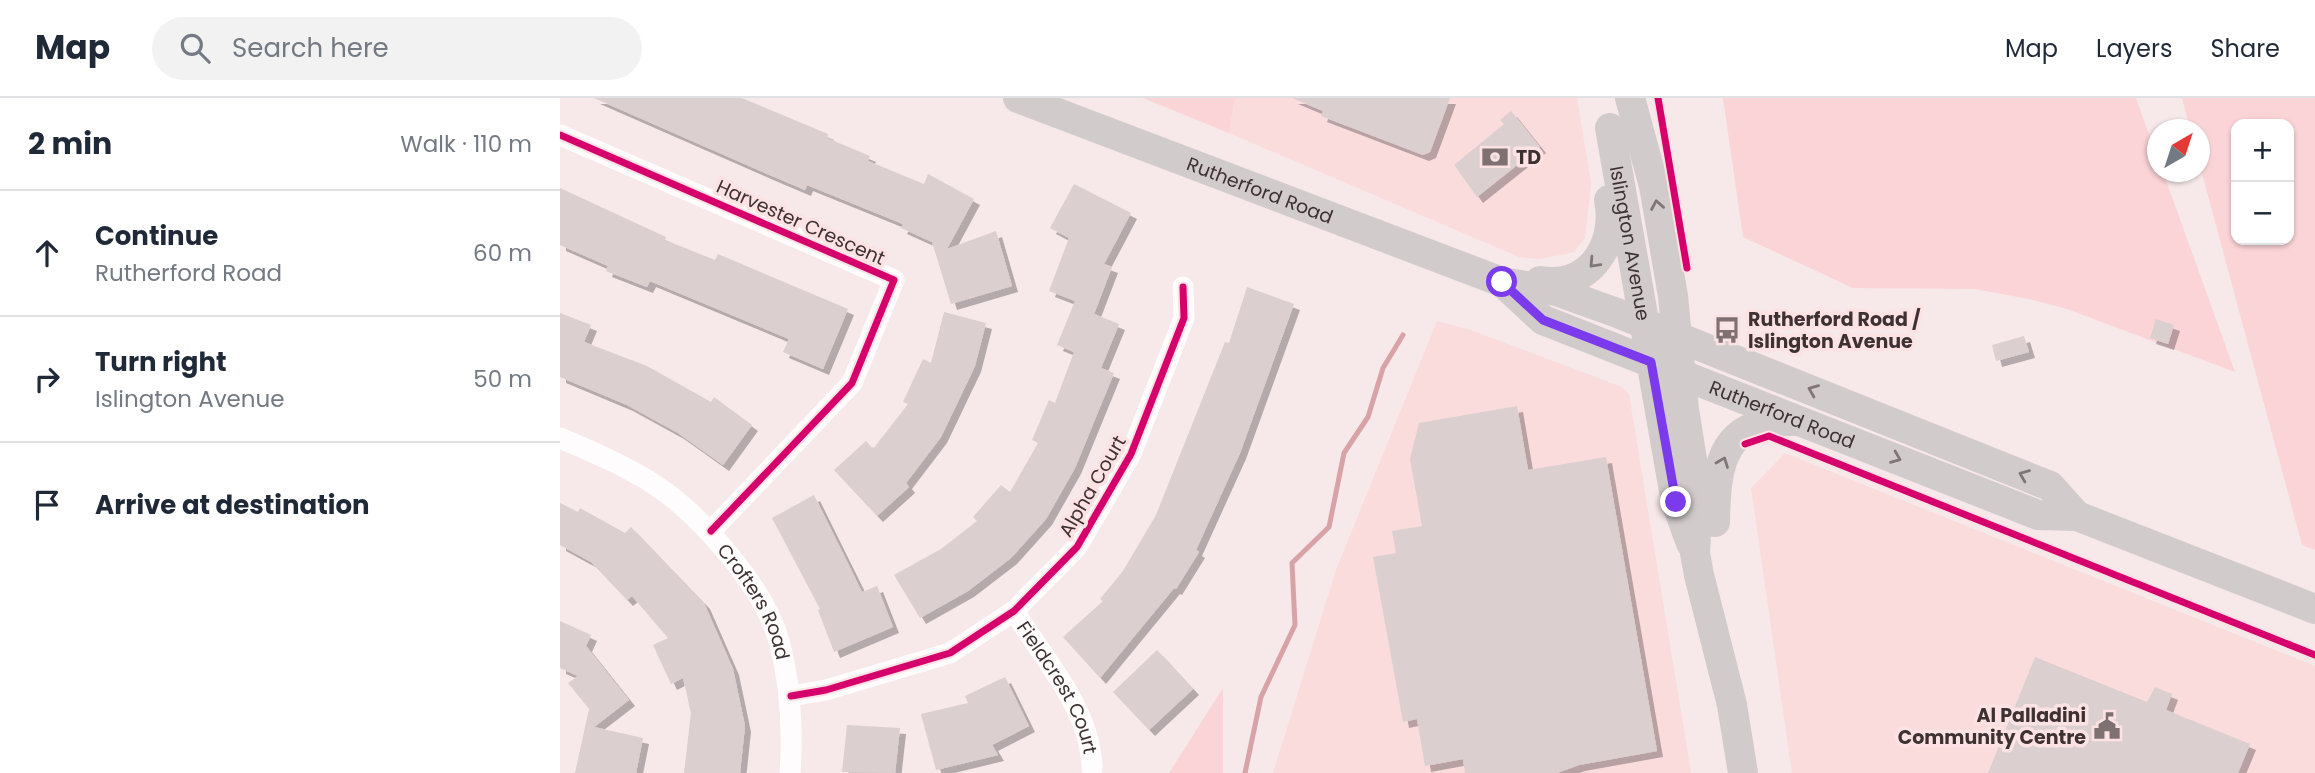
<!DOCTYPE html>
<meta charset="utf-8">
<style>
:root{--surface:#fff;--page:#f2f2f3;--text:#1f2937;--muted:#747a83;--line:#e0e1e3}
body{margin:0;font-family:Poppins,sans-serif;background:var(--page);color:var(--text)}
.controls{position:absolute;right:21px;top:21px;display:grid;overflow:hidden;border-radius:14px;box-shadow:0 2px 5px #0004}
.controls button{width:63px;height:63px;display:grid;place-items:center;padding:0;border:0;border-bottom:2px solid var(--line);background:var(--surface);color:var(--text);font:35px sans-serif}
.compass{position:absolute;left:1587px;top:21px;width:63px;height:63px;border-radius:50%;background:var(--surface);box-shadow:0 2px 5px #0004;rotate:39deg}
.stop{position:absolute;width:21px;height:21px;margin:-16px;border:5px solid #7c3aed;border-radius:50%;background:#fff}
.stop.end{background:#7c3aed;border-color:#fff;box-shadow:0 2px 7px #0008}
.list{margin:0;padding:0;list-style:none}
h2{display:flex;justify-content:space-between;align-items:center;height:91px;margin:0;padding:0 28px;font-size:30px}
h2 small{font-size:23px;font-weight:400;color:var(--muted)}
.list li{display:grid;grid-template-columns:46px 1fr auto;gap:21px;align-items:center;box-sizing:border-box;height:126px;padding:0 28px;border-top:2px solid var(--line)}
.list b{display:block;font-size:26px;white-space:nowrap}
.list p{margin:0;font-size:23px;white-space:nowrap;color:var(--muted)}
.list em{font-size:23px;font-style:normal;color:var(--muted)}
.icon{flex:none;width:38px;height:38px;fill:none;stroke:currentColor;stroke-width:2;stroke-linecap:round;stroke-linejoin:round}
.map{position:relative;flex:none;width:1755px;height:675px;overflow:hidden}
header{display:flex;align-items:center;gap:42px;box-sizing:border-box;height:98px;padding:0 35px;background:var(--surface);border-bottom:2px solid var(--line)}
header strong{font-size:33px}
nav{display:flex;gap:38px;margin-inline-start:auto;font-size:24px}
.search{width:490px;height:63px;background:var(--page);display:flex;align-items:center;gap:18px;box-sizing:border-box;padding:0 24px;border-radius:38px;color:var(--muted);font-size:26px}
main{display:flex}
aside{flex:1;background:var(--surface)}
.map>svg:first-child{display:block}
.built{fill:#fadcdd}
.green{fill:#fbd4d7;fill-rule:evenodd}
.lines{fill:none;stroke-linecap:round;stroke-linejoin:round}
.stream{stroke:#d7a3a7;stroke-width:5}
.building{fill:#dccfd0;filter:url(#shadow)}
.minor{stroke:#fefcfc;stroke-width:21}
.secondary{stroke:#d2cbcc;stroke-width:30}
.cycleway-casing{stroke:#fde2e3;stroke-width:11}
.cycleway{stroke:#d6006c;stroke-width:7}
.oneway{stroke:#817677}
.route{stroke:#7c3aed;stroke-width:9}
.labels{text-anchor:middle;stroke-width:7;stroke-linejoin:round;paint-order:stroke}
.poi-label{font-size:19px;font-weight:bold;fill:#3e3132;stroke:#fde2e3;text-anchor:start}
.street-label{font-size:19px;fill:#3e3132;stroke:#fde2e3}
</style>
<header>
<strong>Map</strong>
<div class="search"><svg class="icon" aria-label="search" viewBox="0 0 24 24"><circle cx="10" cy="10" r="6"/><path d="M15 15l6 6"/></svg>Search here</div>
<nav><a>Map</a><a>Layers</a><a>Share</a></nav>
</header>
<main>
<aside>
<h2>2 min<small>Walk · 110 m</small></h2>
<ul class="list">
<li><svg class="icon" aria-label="ahead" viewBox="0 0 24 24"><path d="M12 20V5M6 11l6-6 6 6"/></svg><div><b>Continue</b><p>Rutherford Road</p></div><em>60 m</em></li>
<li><svg class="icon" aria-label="right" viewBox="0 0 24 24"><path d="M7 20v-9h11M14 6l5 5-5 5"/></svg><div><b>Turn right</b><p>Islington Avenue</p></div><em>50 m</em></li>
<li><svg class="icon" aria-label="arrive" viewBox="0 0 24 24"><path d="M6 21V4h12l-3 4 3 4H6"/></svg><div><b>Arrive at destination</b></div></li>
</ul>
</aside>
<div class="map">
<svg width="1755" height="675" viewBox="0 0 1755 675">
<defs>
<filter id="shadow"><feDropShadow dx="6" dy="6" stdDeviation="0" flood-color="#0004"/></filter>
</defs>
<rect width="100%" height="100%" fill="#f7e8e9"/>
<path class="built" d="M675 0H1017L1031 85 1025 140 1014 154 1006 156 979 161 959 159 669 35Z
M877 223 911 232 1062 289 1069 296 1131 675H713L776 472Z
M1225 355 1755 568V675H1232L1191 390Z"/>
<path class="green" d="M583 0H675L669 35Z
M1163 0H1576L1597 59 1598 74H1603L1675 274 1507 211 1469 201 1415 191 1293 190 1183 139Z
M1622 0H1755V452L1742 447 1640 68V32L1630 31ZM1676 26H1729V142H1676Z
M663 590V675H609Z"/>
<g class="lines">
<path class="stream" d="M685 675 701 599 735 527 732 465 769 429 784 355 808 319 823 270 843 237"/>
</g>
<path class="building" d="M34 0H182L268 36 267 40 310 58 308 63 364 86 368 76 414 101 387 151 436 133 452 188 391 206 372 144 341 130 343 126 247 87 245 92 205 75Z
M732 0H890L870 54 863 57 761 18 763 13Z
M951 13 980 49 917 99 894 67 944 26 940 22Z
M514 86 571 115 544 166 552 169 534 216 559 226 541 270 554 275 515 370 486 421 451 460 408 493 360 520 334 477 381 451 417 423 413 419 441 387 450 394 478 345 472 342 489 302 495 305 514 254 497 247 515 203 489 193 509 140 490 130Z
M0 90 106 139 105 142 155 162 158 156 288 211 263 271 223 254 229 241 90 183 87 189 46 173 48 168 0 147Z
M687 189 734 206 680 355 636 452 639 454 616 491 614 490 540 580 503 539 543 503 540 501 563 473 596 417 665 244 669 245Z
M384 214 426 225 415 268 381 339 346 385 349 389 317 418 274 372 306 343 313 351 348 306 343 304 363 261 371 265Z
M0 215 31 227 24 244 87 268 151 304 154 299 192 327 163 367 118 335 67 307 0 279Z
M1596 221 1614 227 1608 246 1590 240Z
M1464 238 1469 254 1436 263 1432 247Z
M957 308 968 372 1046 359 1097 653 1019 667 997 675H905L903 661 865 668 857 621 843 624 813 459 836 455 832 433 862 428 850 361 859 325Z
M254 397 302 494 317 488 333 529 274 554 258 512 260 511 212 420Z
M0 405 18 414 20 410 65 435 71 429 144 505 173 571 185 628 180 675H124L131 615 123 580 111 586 93 547 108 540 72 498 67 502 31 464 0 447Z
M0 523 31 537 26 548 69 602 34 629 83 640 76 675H15L29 611 8 585 18 578 0 570Z
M597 552 633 591 589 632 553 594Z
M1475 559 1587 604 1595 589 1612 596 1606 612 1690 646 1678 675H1428Z
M445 579 469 628 432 647 438 657 376 672 361 616 408 605 405 598Z
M287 627 340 630 335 675 282 674Z"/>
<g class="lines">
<g class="minor">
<path d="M0 37 334 182 292 285 151 433"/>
<path id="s1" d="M0 340C33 354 66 368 95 387 140 416 205 491 219 543 231 588 233 630 230 675"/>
<path id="s2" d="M454 513C484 561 531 612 532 670"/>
<path d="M231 598 266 592 390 555 454 513 517 449 571 356 624 220 623 189"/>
</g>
<g class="secondary">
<path id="s3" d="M458 0 942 184 996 193 1060 216 1490 388 1517 418"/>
<path d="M1070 0 1094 88 1113 198 1124 311 1138 400 1135 455 1139 477 1172 607 1183 675"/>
<path id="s4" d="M1050 30 1116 404 1131 445"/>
<path d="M980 183C1029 191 1058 148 1049 102"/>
<path id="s5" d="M942 184 983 222 1478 417 1517 418 1755 511"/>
<path d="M1155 424C1156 362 1163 321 1236 323"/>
</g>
<defs>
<path id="cycleway" d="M1098 0 1127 170
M0 37 334 182 292 285 151 433
M1185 346 1209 338 1755 557
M231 598 266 592 390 555 454 513 517 449 571 356 624 220 623 189"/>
</defs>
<use href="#cycleway" class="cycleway-casing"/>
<use href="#cycleway" class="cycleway"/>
</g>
<defs><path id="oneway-chevron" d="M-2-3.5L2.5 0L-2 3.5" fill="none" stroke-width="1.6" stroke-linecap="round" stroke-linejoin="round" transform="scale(1.75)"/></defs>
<g class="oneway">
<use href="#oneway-chevron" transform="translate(1097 107) rotate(-100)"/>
<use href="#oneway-chevron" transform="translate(1034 165) rotate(133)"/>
<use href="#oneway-chevron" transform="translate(1253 292) rotate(-158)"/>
<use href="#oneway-chevron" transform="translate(1336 360) rotate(22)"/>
<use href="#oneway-chevron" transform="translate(1163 364) rotate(-69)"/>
<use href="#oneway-chevron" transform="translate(1464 377) rotate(-158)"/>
</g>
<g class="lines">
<path class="route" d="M942 184 983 222 1091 264 1116 404"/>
</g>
<defs>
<symbol id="bank-bare" viewBox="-9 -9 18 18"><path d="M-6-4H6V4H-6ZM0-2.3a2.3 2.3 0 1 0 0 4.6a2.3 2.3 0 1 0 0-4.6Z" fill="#7f7172" stroke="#fde2e3" stroke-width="2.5" paint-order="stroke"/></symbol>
<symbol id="bus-bare" viewBox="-9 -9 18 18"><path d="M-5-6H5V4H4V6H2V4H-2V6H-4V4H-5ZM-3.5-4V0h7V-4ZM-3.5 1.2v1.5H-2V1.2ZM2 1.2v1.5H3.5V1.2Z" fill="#7f7172" stroke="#fde2e3" stroke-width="2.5" paint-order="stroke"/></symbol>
<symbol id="civic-bare" viewBox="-9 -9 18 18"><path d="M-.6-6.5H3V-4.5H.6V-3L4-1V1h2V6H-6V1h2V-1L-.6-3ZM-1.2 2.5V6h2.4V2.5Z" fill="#7f7172" stroke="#fde2e3" stroke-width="2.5" paint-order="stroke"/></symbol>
</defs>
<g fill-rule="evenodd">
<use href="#bank-bare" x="916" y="40" width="38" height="38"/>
<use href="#bus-bare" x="1148" y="213" width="38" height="38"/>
<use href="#civic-bare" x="1528" y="609" width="38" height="38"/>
</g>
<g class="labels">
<g class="poi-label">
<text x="956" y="66">TD</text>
<text x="1188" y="228">Rutherford Road /<tspan x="1188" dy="22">Islington Avenue</tspan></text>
<text x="1526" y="624" text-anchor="end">Al Palladini<tspan x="1526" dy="22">Community Centre</tspan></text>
</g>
<g class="street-label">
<text dy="7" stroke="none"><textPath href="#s3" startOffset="259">Rutherford Road</textPath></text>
<text transform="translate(241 124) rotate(24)" y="7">Harvester Crescent</text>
<text dy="7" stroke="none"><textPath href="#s4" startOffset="117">Islington Avenue</textPath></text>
<text dy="7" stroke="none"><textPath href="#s5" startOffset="313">Rutherford Road</textPath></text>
<text transform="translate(532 388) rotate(-60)" y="7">Alpha Court</text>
<text dy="7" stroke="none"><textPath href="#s1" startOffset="262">Crofters Road</textPath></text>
<text dy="7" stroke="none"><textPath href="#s2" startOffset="89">Fieldcrest Court</textPath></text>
</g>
</g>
</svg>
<div class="controls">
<button>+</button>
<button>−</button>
</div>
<svg class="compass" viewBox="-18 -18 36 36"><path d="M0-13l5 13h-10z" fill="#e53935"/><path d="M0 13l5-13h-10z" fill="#747a83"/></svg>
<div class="stop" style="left:942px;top:184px"></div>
<div class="stop end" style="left:1116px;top:404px"></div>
</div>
</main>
